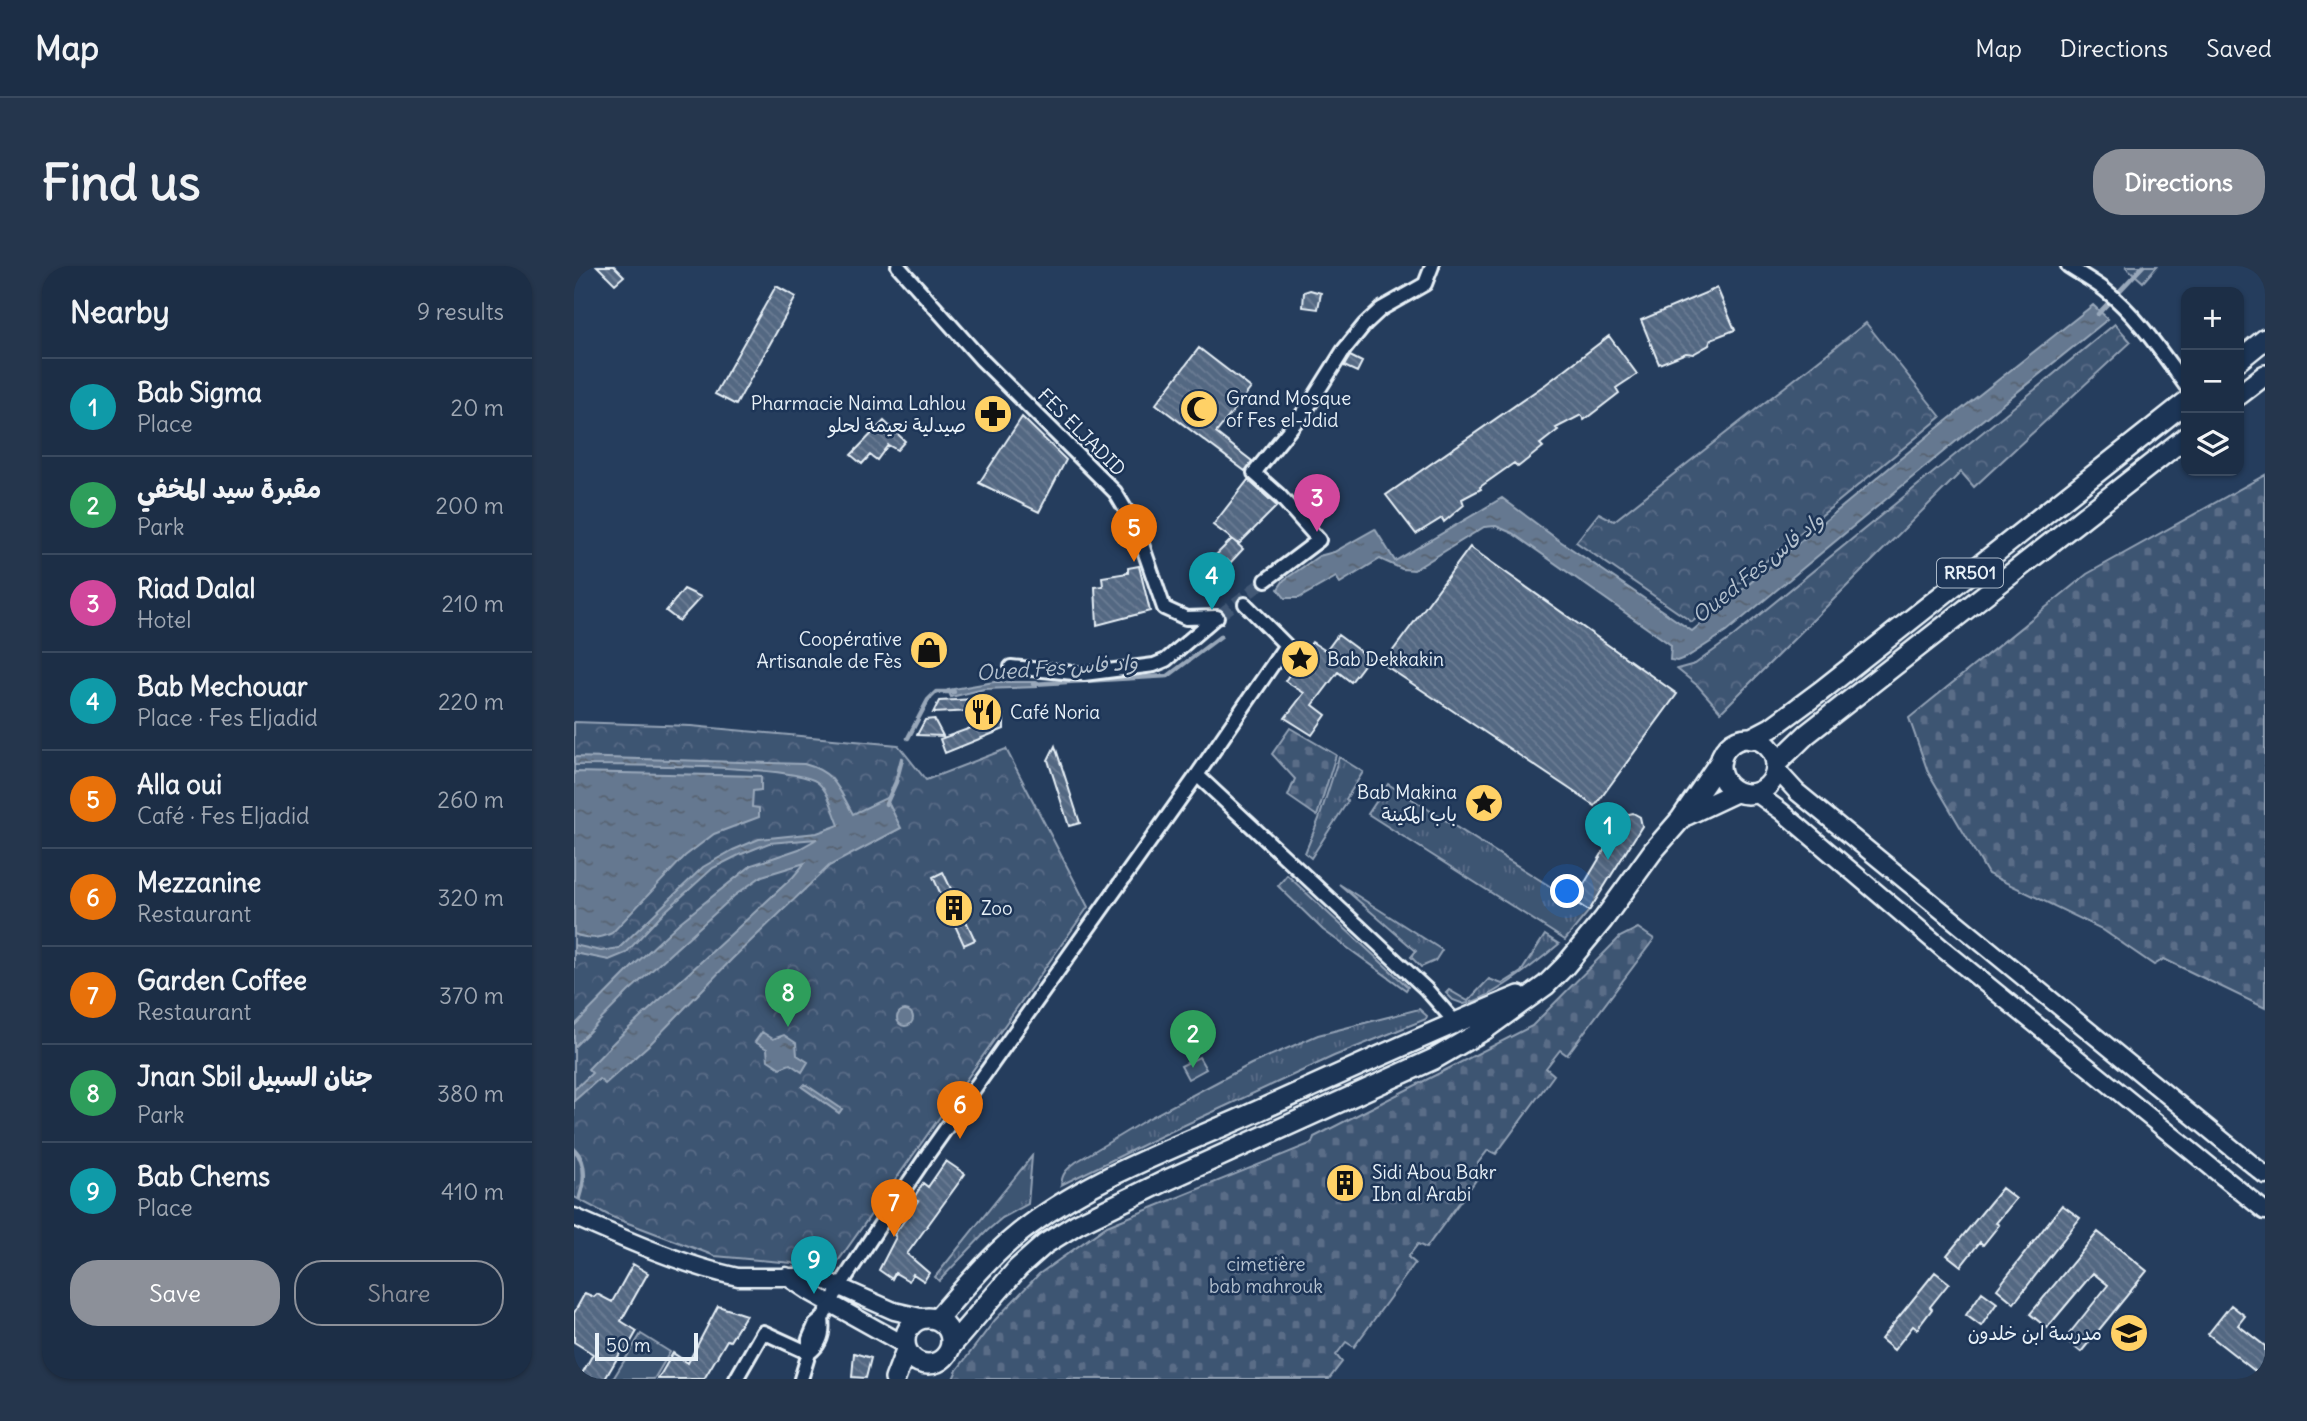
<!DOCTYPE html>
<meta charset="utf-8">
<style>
:root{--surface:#1c2e46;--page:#25364d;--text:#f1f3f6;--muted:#a0a8b3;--line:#3a4a5f;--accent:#8c9099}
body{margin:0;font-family:Delius,"Playpen Sans Arabic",sans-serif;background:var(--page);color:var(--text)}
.controls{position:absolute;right:21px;top:21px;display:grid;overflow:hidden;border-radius:14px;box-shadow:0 2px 5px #0004}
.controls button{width:63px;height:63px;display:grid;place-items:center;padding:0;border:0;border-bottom:2px solid var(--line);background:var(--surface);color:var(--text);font:35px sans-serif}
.scale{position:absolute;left:21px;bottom:18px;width:103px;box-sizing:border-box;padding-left:7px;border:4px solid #e8f1f8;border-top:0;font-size:19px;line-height:24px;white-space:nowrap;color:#e8f1f8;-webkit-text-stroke:5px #1d3557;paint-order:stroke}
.you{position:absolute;left:994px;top:626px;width:24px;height:24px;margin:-18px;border:5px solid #fff;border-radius:50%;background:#1a73e8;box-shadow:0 0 0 10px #1a73e833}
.badge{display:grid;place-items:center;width:46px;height:46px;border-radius:50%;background:var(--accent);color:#fff;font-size:23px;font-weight:700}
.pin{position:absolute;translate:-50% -58px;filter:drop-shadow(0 2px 4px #0008)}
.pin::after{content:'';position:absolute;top:37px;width:24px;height:21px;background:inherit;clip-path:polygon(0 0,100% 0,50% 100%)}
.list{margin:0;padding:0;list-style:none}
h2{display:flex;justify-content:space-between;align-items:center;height:91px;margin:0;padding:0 28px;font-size:30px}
h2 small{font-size:23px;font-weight:400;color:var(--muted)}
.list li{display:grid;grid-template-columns:46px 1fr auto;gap:21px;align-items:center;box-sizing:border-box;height:98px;padding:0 28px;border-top:2px solid var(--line)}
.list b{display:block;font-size:26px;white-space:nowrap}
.list p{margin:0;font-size:23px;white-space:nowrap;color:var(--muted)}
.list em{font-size:23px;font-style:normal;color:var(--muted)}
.actions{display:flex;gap:14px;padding:21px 28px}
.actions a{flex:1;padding:16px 0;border:2px solid var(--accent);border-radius:28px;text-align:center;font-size:24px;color:var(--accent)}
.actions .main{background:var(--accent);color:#fff}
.icon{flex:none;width:38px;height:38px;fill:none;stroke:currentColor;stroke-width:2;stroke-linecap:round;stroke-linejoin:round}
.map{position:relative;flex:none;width:1691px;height:1113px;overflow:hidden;border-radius:28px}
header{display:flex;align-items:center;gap:42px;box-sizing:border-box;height:98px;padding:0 35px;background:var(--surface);border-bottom:2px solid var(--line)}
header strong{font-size:33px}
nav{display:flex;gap:38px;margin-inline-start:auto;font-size:24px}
.intro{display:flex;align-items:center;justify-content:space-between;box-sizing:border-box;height:168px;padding:0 42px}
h1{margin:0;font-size:49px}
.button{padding:18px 32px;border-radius:28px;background:var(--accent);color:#fff;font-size:24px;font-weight:700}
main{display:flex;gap:42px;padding:0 42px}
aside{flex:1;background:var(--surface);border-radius:28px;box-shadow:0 2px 5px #0004}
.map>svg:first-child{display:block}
.grass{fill:url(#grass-tufts);stroke:#93a2b5;stroke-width:2}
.wetland{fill:url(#wetland-marsh);stroke:#93a2b5;stroke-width:2}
.cemetery{fill:url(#cemetery-stones);stroke:#93a2b5;stroke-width:2}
.park{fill:url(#park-crowns);stroke:#93a2b5;stroke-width:2}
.garden{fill:#3e5472;stroke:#93a2b5;stroke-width:2}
.water{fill:url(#water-ripples);stroke:#99a8ba;stroke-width:2}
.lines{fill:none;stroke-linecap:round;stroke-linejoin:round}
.stream{stroke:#99a8ba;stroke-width:4.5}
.building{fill:url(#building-back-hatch);stroke:#e8f1f8;stroke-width:2}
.street-tunnel{stroke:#425874;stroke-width:12;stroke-dasharray:12 6;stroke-linecap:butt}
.street-casing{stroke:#e8f1f8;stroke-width:18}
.secondary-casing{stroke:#e8f1f8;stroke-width:21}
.primary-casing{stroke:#e8f1f8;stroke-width:24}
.street{stroke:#1d3557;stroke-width:12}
.secondary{stroke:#1d3557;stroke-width:16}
.primary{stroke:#1d3557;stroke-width:19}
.labels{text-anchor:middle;stroke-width:5;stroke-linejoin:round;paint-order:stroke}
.shield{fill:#1d3557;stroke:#abb9c8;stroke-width:2}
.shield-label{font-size:18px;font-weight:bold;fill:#e8f1f8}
.poi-label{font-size:19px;fill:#e8f1f8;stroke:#1d3557;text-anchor:start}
.street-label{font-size:19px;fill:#e8f1f8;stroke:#1d3557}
.park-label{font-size:19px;fill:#b5c2d0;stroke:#1d3557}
.water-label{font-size:21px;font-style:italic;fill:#b4c1ce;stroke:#1d3557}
</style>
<header>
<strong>Map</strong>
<nav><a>Map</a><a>Directions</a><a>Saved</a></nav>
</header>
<div class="intro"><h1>Find us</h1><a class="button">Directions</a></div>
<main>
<aside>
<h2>Nearby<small>9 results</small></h2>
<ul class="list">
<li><span class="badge" style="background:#0f9aa8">1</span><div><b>Bab Sigma</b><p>Place</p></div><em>20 m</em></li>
<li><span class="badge" style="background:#2e9e5b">2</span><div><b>مقبرة سيد المخفي</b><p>Park</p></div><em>200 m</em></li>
<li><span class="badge" style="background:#d1479c">3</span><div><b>Riad Dalal</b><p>Hotel</p></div><em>210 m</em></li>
<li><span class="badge" style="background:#0f9aa8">4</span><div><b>Bab Mechouar</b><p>Place · Fes Eljadid</p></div><em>220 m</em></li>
<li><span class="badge" style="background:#e8710a">5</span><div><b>Alla oui</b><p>Café · Fes Eljadid</p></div><em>260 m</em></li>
<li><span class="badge" style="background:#e8710a">6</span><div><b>Mezzanine</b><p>Restaurant</p></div><em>320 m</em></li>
<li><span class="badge" style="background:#e8710a">7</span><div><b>Garden Coffee</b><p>Restaurant</p></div><em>370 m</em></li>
<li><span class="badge" style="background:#2e9e5b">8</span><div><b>Jnan Sbil جنان السبيل</b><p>Park</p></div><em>380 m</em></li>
<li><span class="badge" style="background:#0f9aa8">9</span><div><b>Bab Chems</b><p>Place</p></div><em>410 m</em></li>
</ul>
<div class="actions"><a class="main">Save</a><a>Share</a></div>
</aside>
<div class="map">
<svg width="1691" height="1113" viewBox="0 0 1691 1113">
<defs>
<pattern id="grass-tufts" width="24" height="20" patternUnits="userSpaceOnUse" patternTransform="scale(1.75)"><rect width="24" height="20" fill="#3e5472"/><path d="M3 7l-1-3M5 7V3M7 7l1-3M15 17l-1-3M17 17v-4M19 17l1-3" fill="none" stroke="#5a6d87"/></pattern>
<pattern id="wetland-marsh" width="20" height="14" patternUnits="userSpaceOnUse" patternTransform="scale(1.75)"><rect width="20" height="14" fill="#3e5472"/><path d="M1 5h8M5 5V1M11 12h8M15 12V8" fill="none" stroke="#5a6d87"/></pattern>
<pattern id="cemetery-stones" width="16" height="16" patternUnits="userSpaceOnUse" patternTransform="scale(1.75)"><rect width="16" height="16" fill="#3e5472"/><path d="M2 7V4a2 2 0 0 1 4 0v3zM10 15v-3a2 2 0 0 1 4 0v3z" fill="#5a6d87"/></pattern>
<pattern id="park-crowns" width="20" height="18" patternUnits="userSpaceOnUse" patternTransform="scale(1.75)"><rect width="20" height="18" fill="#3e5472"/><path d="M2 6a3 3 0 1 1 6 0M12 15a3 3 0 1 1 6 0" fill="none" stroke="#5a6d87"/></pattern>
<pattern id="water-ripples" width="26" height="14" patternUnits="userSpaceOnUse" patternTransform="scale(1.75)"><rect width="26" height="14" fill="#657890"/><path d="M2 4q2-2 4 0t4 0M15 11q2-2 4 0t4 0" fill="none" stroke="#576270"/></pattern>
<pattern id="building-back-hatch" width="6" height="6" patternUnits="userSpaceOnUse" patternTransform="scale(1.75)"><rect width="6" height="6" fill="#536782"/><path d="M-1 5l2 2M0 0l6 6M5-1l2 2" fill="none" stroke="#6c7d94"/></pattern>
</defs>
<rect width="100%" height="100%" fill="#253d5d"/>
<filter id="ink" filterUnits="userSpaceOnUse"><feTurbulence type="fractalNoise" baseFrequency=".0143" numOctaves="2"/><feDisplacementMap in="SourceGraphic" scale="14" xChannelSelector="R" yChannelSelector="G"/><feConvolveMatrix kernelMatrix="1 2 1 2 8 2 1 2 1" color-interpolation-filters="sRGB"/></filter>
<g filter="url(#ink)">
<path class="grass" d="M765 491 789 506 772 533 774 535 737 592 731 587 745 553Z
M814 518 1015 645 991 674 794 548Z
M713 609 834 721 832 724 749 664 704 620Z
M765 618 868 684 861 695 847 701 837 691 842 685Z
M971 669 985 678C962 697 918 733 890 738L879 734 872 727 875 724 894 735 915 713 928 718 947 706Z
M845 743 853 750 852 753 760 790 587 870 487 919C488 907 493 903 502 896L575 852 677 798 744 769Z
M458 890 454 938 428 952 413 965 365 1015 361 1011Z"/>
<path class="wetland" d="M1553 0H1583L1569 16 1552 1Z"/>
<path class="cemetery" d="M1691 209V742L1590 693 1580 699 1526 662 1414 608 1354 506 1335 452 1513 308Z
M716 462 762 489 743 550 714 530 721 513 698 488Z
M1064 662 1080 673 993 789 986 784 972 802 980 809 922 888 914 884 904 897 910 903 852 982 844 978 834 991 841 997 780 1081 772 1076 762 1089 768 1096 755 1113H379L383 1104 421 1054 465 1008 533 960 738 877 740 871 958 760 1046 671Z"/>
<path class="park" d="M1292 57 1367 151 1118 356 1002 276 1025 247 1040 255Z
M1541 58 1557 76 1400 221 1387 206 1147 446 1124 420 1103 403 1121 398 1157 372Z
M0 456 117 460 324 479 352 514 432 483 514 641 255 1008 218 997 141 990 38 951 0 931Z"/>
<path class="garden" d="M625 791 632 803 614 813 607 800Z
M67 1068 96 1086 80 1113H39Z"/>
<path class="water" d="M1519 39 1534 53 1375 181 1152 366 1113 391 1103 395 1096 394 1097 379 938 267 922 260 910 261 840 304 828 303 806 293 766 317 762 311 725 332H711L704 323 710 314 745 290 760 286 801 263 821 295 928 232 983 273 1118 365 1361 164Z
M420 416H462L463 421 410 423 377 431 374 424Z
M0 491 230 498C261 506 264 522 279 548L312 532 327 562 255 600 158 693 77 777 31 818 25 813 0 835V824L18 807 14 803 41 775 219 611 231 597 188 610 160 630 54 726 0 781V760L57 702 105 657 178 599 225 583 243 573 195 577 165 589 139 602 86 650 52 687 35 694 0 687V679L27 685 45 682 129 601 159 584 185 573 243 567 265 559C259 546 255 525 243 516 220 499 39 499 0 499Z
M0 506 187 510V524L179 525 178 541 185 542V551L140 568 111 590 38 667C26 673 13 673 0 668Z
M323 752a8 8 0 1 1 16 0a8 8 0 1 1-16 0Z
M188 766 199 773 210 769 222 777 223 789 234 796 228 806 216 798 206 802 194 794 193 783 181 776Z
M231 818 268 843 265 847 228 821Z"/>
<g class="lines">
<path class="stream" d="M1524 48 1569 0
M459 418 594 410 647 370
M334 472 354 434 362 426H380
M312 538 322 516 328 493
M0 883C13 896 11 915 6 931"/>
</g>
<path class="building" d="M23 0H40L50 10 41 18Z
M202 20 222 31 162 139 141 128Z
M1143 22 1161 64 1137 73 1135 79 1119 88 1112 87 1085 98 1067 54Z
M736 24 747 27 744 43 729 41 730 26Z
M1035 70 1063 108 1042 122 1045 127 1010 154 1007 149 982 162 984 164 966 178 969 181 944 201 940 197 906 221 907 223 888 233 890 239 870 256 868 252 842 268 812 229 972 118Z
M625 82 677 122 642 167 678 195 671 205 582 138Z
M776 90 788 96 783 106 770 100Z
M448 151 492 194 465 246 405 217Z
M310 155 331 175 323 184 314 179 303 194 296 189 288 198 277 189Z
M674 214 703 240 665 278 639 259Z
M658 273 669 283 656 297 653 294 637 310 629 302Z
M896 281 1103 428 1021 540 809 398Z
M565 300 576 345 523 359 521 321 529 320 528 311 554 307V302Z
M110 323 127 331 105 355 92 345Z
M764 369 795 392 777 416 764 406 739 439 752 449 738 469 711 452 730 427 711 415 721 400 728 402 733 399 735 391 731 386 738 376 752 385Z
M400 433 399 445 359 447 365 435Z
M430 450V463L371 487 366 473Z
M360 453 369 470 343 469 351 454Z
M481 480 506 557 495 560 474 494Z
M1059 547 1066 551 1068 560 1015 645 1000 635 1051 549Z
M369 606 401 674 390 679 359 611Z
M372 895 391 908 333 988 355 1007 350 1015 339 1008 335 1015 321 1007 318 1013 305 1004 322 971 320 969 344 935 339 933 349 917 354 921Z
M769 905 783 917 772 929 758 918Z
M1428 922 1442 933 1422 957 1425 959 1409 979 1406 976 1387 1000 1373 989Z
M1488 939 1506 952 1440 1037 1423 1023Z
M1524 966 1573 1005 1507 1086 1491 1073 1534 1019 1519 1007 1473 1062 1456 1048Z
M59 998 74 1007 47 1055 63 1065 51 1086 48 1084 31 1113H5L19 1088 0 1076V1047L11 1027 20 1031 23 1028 38 1036Z
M1361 1006 1375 1017 1356 1041 1358 1043 1343 1063 1339 1060 1320 1084 1307 1073Z
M1408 1026 1423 1037 1407 1060 1392 1049Z
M1657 1039 1671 1050 1664 1059 1691 1080V1104L1686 1109 1634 1068Z
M144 1040 172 1049 156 1075 153 1074 130 1113H84L99 1087 114 1097Z
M280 1087 297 1092 292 1112 278 1111Z"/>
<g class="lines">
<path class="street-tunnel" d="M647 348 692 314"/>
<defs>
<path id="street" d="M324 0 407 93 541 226 562 261 590 342 612 352 643 351
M1494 0C1506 8 1519 15 1531 24 1563 49 1588 87 1612 120
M692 314 745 274 705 229 680 207 734 141 769 85 791 58 807 43 851 18 858 0
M712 379 726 393
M437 401 510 408 580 399 592 394 642 351
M623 509 712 379 671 338
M235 1087C246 1079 250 1067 248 1053
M162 1113 189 1066 235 1087
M227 1113 235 1087V1073L241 1059 248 1053 266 1020 304 962 354 888 623 509 852 723 881 756"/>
<path id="secondary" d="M1202 503 1223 526 1691 909
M1182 527 1207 545 1369 683 1691 945
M0 951C50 973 111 1000 164 1011H243L320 1045 351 1052
M212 1010 236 1026 331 1079"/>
<path id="primary" d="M1665 94 1691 73
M1665 129 1691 109
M1146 500a28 28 0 1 1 56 0a28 28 0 1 1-56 0Z
M1176 473 1197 462 1247 425 1612 136
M1202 498 1233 468 1612 171
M1113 549 1162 526
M331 1075a23 23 0 1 1 46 0a23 23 0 1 1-46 0Z
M363 1053C392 1020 420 985 456 959 519 912 597 883 668 852 760 811 852 768 945 730
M377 1080 444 1002 471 978 503 958 589 916 860 793 910 764 972 719 991 700 1029 654 1079 585 1106 554 1147 494
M321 1113 332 1084"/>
</defs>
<use href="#street" class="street-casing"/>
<use href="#secondary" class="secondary-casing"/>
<use href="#primary" class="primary-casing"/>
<use href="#street" class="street"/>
<use href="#secondary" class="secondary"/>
<use href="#primary" class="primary"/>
</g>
</g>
<defs>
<symbol id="mosque-disc" viewBox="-11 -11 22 22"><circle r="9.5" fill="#ffd166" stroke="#1d3557"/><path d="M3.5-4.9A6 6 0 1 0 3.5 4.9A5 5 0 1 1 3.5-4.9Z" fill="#111"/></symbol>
<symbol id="pharmacy-disc" viewBox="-11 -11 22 22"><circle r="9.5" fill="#ffd166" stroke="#1d3557"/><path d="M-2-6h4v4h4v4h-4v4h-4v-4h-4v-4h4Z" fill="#111"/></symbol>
<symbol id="shop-disc" viewBox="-11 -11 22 22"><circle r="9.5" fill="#ffd166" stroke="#1d3557"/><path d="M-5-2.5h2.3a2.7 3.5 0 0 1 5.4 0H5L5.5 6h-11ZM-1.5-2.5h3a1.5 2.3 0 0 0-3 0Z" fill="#111"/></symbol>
<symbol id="sight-disc" viewBox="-11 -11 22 22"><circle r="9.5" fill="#ffd166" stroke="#1d3557"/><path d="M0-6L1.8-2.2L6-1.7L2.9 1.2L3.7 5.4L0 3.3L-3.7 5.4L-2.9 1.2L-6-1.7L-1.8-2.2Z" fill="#111"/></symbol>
<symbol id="restaurant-disc" viewBox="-11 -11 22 22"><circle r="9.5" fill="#ffd166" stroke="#1d3557"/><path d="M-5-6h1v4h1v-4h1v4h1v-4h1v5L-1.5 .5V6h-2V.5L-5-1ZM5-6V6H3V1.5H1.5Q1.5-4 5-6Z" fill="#111"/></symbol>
<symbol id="building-disc" viewBox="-11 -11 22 22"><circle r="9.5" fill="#ffd166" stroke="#1d3557"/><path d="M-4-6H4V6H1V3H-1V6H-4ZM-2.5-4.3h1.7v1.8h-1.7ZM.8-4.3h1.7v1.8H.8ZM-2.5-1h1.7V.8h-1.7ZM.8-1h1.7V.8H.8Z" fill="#111"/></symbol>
<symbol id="school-disc" viewBox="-11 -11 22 22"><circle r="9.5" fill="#ffd166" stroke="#1d3557"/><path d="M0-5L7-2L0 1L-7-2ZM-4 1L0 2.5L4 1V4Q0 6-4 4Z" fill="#111"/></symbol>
</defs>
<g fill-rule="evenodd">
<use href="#mosque-disc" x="603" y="121" width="44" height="44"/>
<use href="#pharmacy-disc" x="397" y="126" width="44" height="44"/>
<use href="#shop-disc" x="333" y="362" width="44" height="44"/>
<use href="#sight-disc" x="704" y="371" width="44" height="44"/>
<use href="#restaurant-disc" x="387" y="424" width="44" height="44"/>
<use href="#sight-disc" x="888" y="515" width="44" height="44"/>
<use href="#building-disc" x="358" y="620" width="44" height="44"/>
<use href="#building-disc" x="749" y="895" width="44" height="44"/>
<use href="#school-disc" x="1533" y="1045" width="44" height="44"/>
</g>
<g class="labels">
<rect class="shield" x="1363" y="292.5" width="66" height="29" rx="5"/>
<g class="shield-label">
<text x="1396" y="313">RR501</text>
</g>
<g class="poi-label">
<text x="652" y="139">Grand Mosque<tspan x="652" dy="22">of Fes el-Jdid</tspan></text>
<text x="392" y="144" text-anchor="end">Pharmacie Naima Lahlou<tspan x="392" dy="22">صيدلية نعيمة لحلو</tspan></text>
<text x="328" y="380" text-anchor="end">Coopérative<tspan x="328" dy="22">Artisanale de Fès</tspan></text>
<text x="753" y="400">Bab Dekkakin</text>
<text x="436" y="453">Café Noria</text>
<text x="883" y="533" text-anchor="end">Bab Makina<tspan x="883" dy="22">باب المكينة</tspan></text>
<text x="407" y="649">Zoo</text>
<text x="798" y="913">Sidi Abou Bakr<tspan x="798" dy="22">Ibn al Arabi</tspan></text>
<text x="1528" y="1074" text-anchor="end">مدرسة ابن خلدون</text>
</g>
<g class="street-label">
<text transform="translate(508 166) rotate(45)" y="7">FES ELJADID</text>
</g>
<g class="park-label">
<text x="692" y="1005">cimetière<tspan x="692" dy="22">bab mahrouk</tspan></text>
</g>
<g class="water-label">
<text transform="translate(1184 302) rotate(-39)" y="7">Oued Fes واد فاس</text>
<text transform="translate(483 402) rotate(-4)" y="7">Oued Fes واد فاس</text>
</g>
</g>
</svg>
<div class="controls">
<button>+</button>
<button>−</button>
<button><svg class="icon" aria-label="layers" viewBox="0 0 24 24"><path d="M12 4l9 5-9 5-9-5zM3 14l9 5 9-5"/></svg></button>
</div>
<div class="scale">50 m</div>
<div class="you"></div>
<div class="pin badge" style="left:1034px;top:594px;background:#0f9aa8">1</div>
<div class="pin badge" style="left:619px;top:802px;background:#2e9e5b">2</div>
<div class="pin badge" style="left:743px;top:266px;background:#d1479c">3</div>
<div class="pin badge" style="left:638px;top:344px;background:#0f9aa8">4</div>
<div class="pin badge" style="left:560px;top:296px;background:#e8710a">5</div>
<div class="pin badge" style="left:386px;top:873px;background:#e8710a">6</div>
<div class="pin badge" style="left:320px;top:971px;background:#e8710a">7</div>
<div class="pin badge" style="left:214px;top:761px;background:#2e9e5b">8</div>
<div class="pin badge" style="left:240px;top:1028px;background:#0f9aa8">9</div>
</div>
</main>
